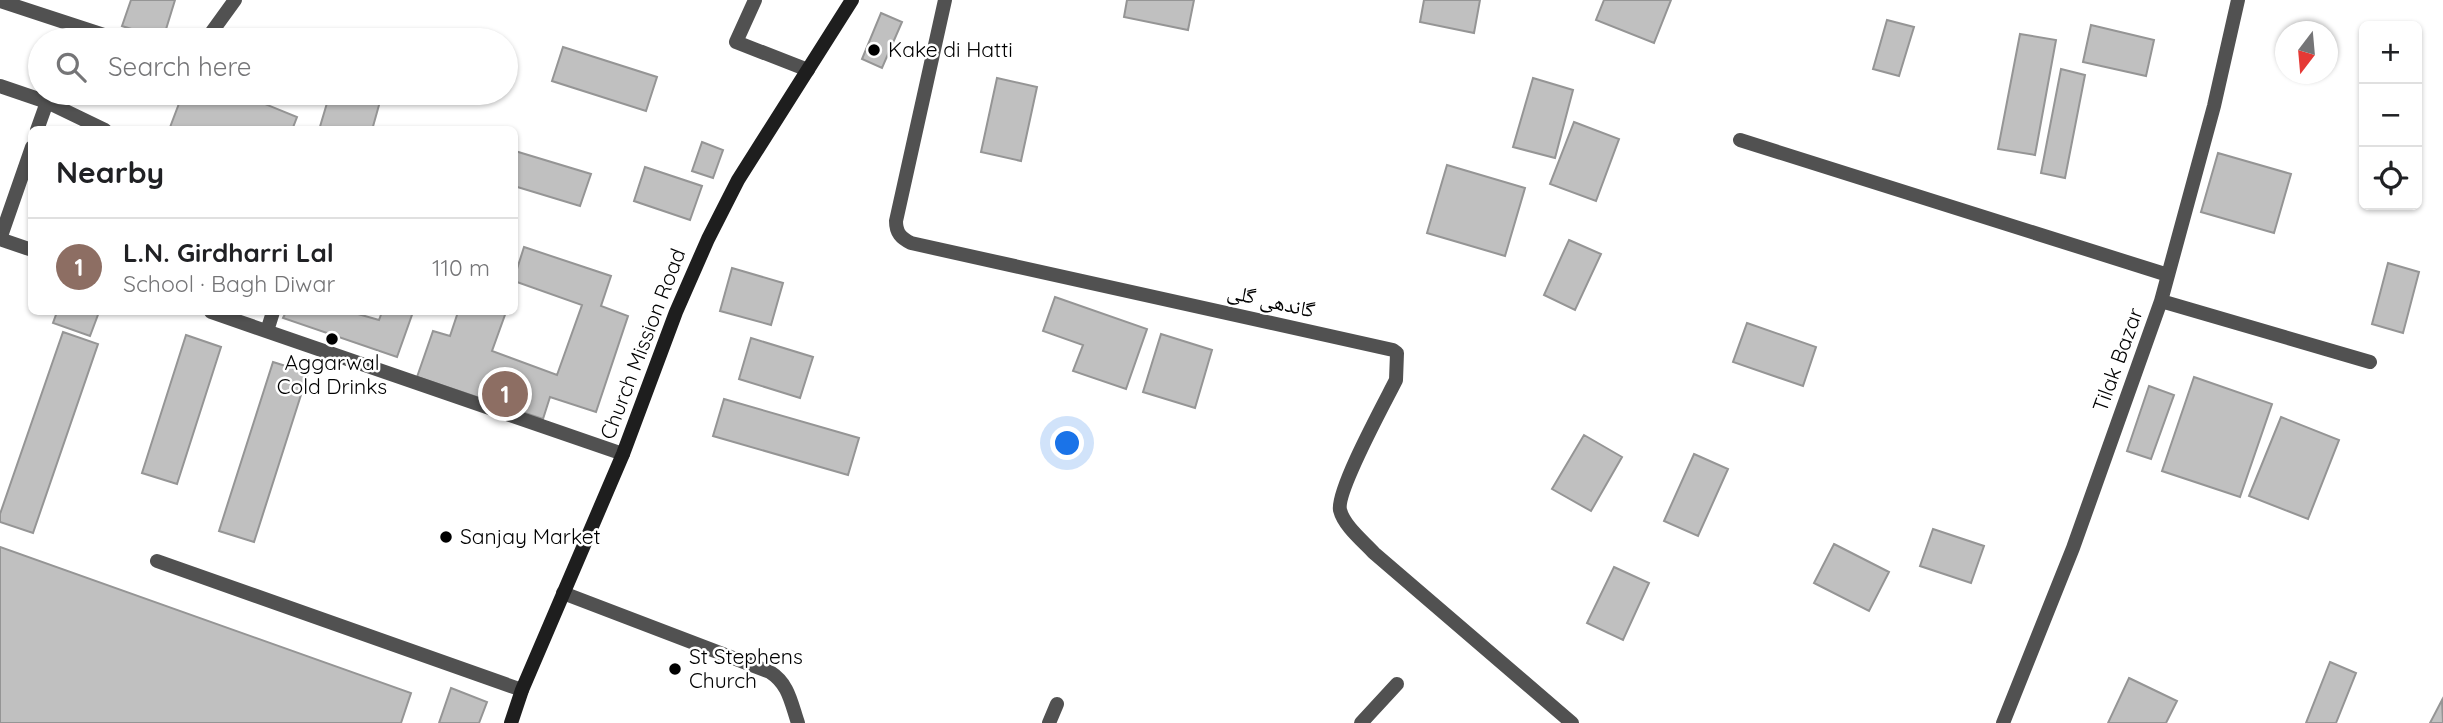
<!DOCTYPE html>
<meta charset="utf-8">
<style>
:root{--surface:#fff;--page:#f6f6f6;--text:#202124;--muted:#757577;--line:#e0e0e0;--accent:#000}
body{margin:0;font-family:Quicksand,"Noto Naskh Arabic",sans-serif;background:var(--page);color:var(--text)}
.controls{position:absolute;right:21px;top:21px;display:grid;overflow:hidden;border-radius:10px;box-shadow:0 2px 5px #0004}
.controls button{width:63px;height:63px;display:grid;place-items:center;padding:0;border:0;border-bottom:2px solid var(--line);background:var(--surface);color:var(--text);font:35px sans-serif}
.compass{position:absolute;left:2275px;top:21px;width:63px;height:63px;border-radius:50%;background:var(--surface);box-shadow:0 2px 5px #0004;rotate:196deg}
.you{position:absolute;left:1068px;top:444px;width:24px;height:24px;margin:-18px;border:5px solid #fff;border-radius:50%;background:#1a73e8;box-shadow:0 0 0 10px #1a73e833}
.badge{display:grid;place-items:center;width:46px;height:46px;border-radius:50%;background:var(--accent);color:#fff;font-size:23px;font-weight:700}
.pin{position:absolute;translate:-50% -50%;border:4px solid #fff;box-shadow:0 2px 7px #0006}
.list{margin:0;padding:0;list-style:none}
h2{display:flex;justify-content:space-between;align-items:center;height:91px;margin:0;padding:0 28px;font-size:30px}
h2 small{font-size:23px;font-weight:400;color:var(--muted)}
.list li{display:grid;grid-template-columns:46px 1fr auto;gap:21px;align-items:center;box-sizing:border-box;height:98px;padding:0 28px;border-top:2px solid var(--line)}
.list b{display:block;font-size:26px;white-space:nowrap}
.list p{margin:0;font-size:23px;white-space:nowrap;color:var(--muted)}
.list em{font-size:23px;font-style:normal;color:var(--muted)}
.icon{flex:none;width:38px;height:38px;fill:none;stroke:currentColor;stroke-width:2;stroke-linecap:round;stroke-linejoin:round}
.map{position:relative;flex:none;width:2443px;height:723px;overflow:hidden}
.search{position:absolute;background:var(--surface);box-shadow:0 2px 5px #0004;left:28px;top:28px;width:490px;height:77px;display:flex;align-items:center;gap:18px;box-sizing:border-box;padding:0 24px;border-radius:38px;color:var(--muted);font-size:26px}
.panel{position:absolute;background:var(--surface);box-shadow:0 2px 5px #0004;left:28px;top:126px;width:490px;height:189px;border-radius:10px}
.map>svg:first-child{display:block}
.building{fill:#c0c0c0;stroke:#959595;stroke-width:2}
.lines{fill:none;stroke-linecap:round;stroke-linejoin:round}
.lane{stroke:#515151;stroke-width:14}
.street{stroke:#515151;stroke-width:14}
.secondary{stroke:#1e1e1e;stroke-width:14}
.poi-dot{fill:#000;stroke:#fff;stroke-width:2.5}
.labels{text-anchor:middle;stroke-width:5;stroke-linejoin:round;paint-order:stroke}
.poi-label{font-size:21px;fill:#000;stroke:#fff;text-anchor:start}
.street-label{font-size:21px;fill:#000;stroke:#fff}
</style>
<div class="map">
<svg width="2443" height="723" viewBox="0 0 2443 723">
<rect width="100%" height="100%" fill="#fff"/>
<path class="building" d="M131 0H175L163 39 122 26Z
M1127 0H1194L1188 30 1124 17Z
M1424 0H1480L1474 33 1420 22Z
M1604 0H1671L1654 43 1596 20Z
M881 13 902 22 882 68 862 59Z
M1887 20 1914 27 1899 76 1873 69Z
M2091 25 2154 40 2146 76 2083 62Z
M2020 34 2056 40 2035 155 1998 149Z
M563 47 657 77 646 111 552 81Z
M2061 69 2085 75 2065 178 2041 173Z
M997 78 1037 87 1021 161 981 152Z
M1533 78 1573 90 1555 158 1513 147Z
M183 93H238L297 117 292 130H169Z
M330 93H365L381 98 372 130H319Z
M1574 122 1619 139 1596 201 1550 184Z
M702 142 723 150 713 178 692 171Z
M515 151 591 174 580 206 514 186Z
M2218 153 2291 174 2274 233 2201 212Z
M1447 165 1525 188 1505 256 1427 233Z
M645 167 702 186 690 220 634 201Z
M1569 240 1601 254 1575 310 1544 295Z
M524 247 611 276 601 306 628 316 596 412 550 397 543 419 417 377 433 331 450 336 458 312H506L492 351 557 375 582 305 517 282 514 289V268L517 269Z
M2388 263 2419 272 2403 333 2372 324Z
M732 268 783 283 771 325 720 311Z
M1055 297 1147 329 1126 389 1073 371 1083 345 1043 331Z
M57 312H99L90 336 53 323Z
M286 312H351L379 320 382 312H413L397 357 283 318Z
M1747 323 1816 347 1803 386 1733 362Z
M63 332 98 344 33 533 0 522V514Z
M1161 334 1212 350 1195 408 1143 392Z
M186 335 221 347 177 484 142 473Z
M751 338 813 357 800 398 739 379Z
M273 362 308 373 254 542 219 531Z
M2194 377 2272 404 2240 497 2162 471Z
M2149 386 2174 395 2151 459 2127 451Z
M724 399 859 438 848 475 713 436Z
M2281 417 2339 440 2308 519 2249 496Z
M1584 435 1622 457 1591 511 1552 489Z
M1694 454 1728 469 1698 536 1664 521Z
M1933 529 1984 546 1971 583 1920 566Z
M1834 544 1889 572 1869 611 1814 583Z
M0 547 411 693 401 723H0Z
M1614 567 1649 583 1623 640 1587 623Z
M2330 662 2356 673 2336 723H2306Z
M2129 678 2177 701 2166 723H2108Z
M451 688 487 702 479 723H439Z
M2442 700 2443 723H2430Z"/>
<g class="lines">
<path class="lane" d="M0 1 119 40
M206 40 235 0
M0 86 47 102 105 130
M37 130 47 102
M0 239 32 147
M157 561 522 690
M563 593 770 672C789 684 791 703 798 723"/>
<path class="street" d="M755 0 736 42 808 70
M945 0 896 221C896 233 901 238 911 243L1393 350 1397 353 1396 380C1385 402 1336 491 1340 510 1344 526 1363 541 1374 553L1572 723
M1740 140 2168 275
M0 239 32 250
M2161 301 2370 362
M211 312 623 454
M267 331 273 312
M1049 723 1057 704
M1361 723 1397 684
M2003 723 2073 548 2161 301 2214 106 2238 0"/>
<path class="secondary" d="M511 723 522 690 623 454 676 312 708 239 738 180 852 0"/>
</g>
<g class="poi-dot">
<circle cx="874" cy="50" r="7"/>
<circle cx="332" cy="339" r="7"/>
<circle cx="446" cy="537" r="7"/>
<circle cx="675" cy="669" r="7"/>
</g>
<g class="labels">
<g class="poi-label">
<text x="888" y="57">Kake di Hatti</text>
<text x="332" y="370" text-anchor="middle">Aggarwal<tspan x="332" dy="24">Cold Drinks</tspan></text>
<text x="460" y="544">Sanjay Market</text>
<text x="689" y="664">St Stephens<tspan x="689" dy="24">Church</tspan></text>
</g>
<g class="street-label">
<text transform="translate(1271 301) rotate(13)" y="7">گاندھی گلی</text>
<text transform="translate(643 344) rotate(-69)" y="7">Church Mission Road</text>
<text transform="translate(2118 360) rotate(-70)" y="7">Tilak Bazar</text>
</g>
</g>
</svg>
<div class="controls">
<button>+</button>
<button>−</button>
<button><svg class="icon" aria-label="locate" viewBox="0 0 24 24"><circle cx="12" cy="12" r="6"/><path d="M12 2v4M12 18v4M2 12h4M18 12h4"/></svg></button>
</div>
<svg class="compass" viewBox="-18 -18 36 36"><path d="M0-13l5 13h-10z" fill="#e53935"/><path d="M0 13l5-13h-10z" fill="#757577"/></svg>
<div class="you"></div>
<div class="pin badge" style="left:505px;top:394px;background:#8d6e63">1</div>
<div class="search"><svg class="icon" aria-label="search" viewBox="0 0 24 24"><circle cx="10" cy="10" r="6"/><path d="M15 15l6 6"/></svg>Search here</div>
<section class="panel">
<h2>Nearby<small></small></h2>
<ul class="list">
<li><span class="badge" style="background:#8d6e63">1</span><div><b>L.N. Girdharri Lal</b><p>School · Bagh Diwar</p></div><em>110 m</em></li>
</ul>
</section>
</div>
